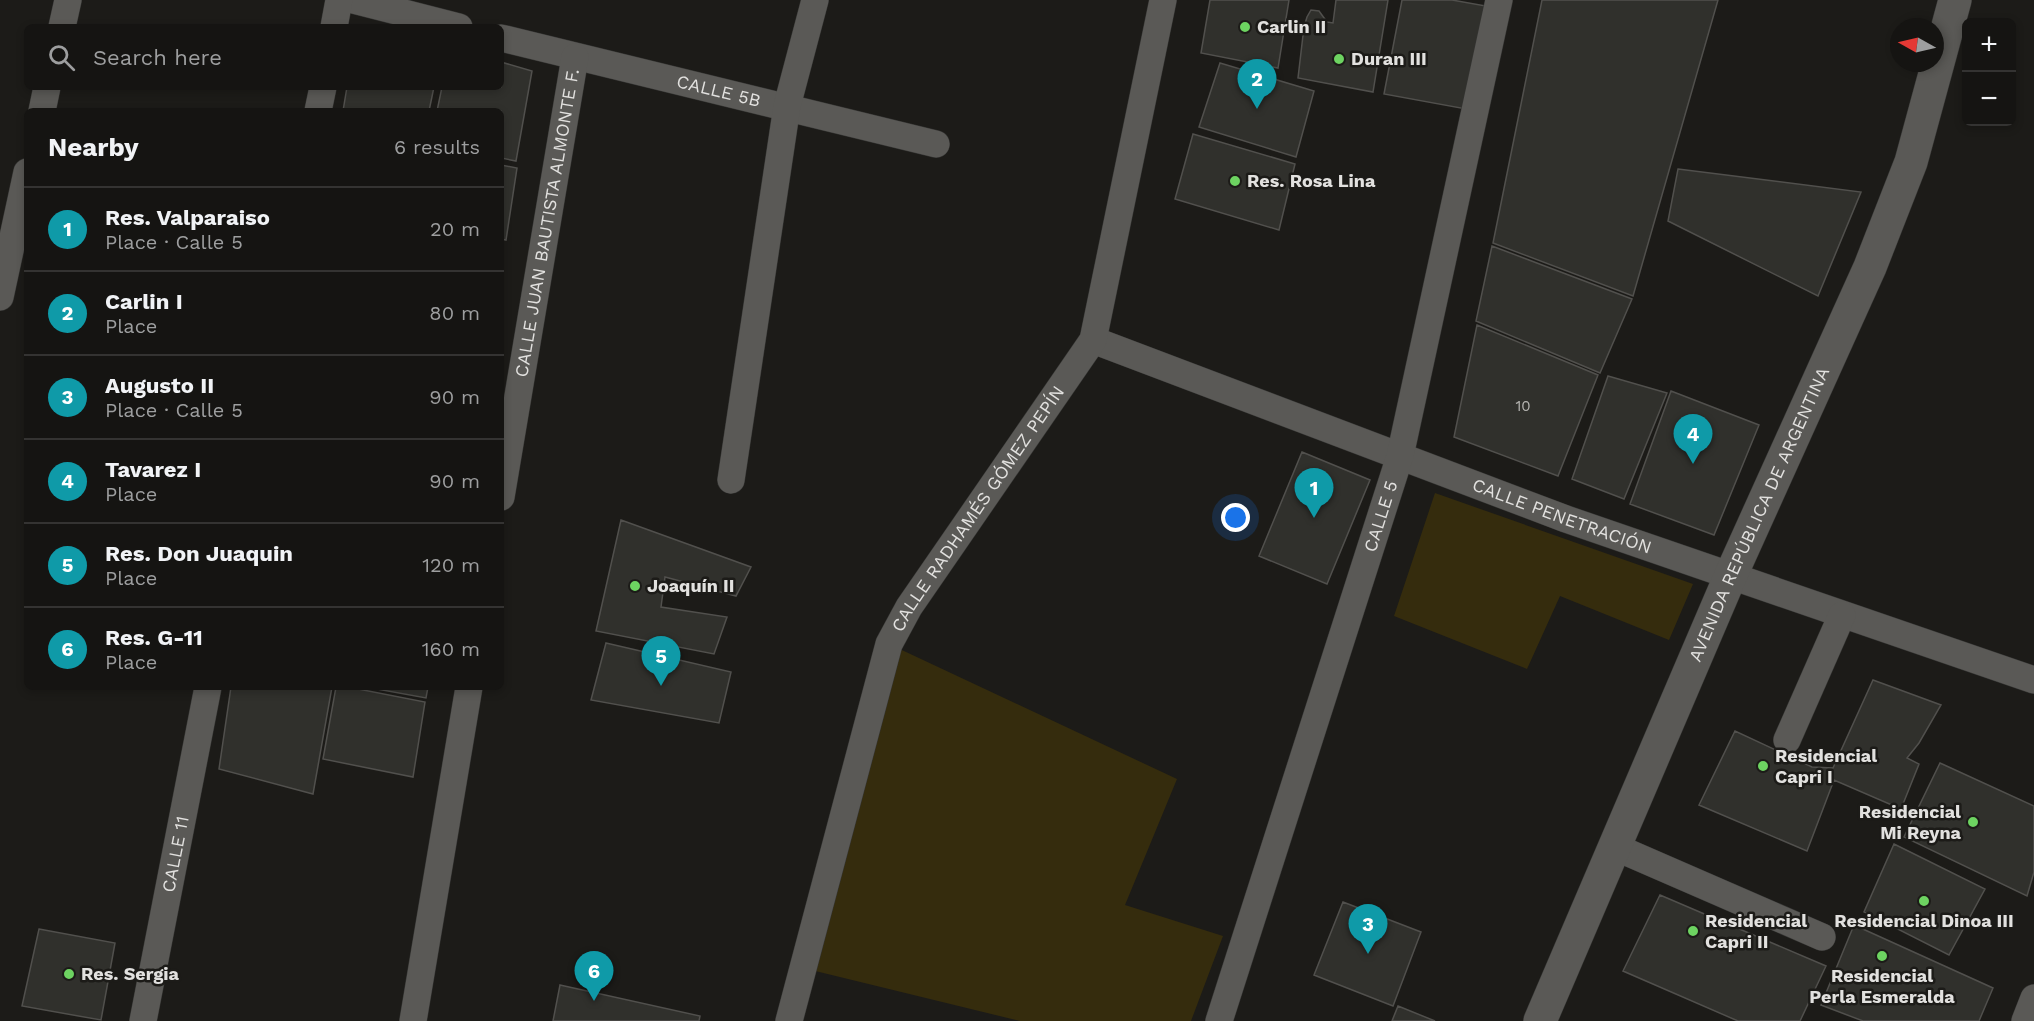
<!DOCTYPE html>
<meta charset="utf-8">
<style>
:root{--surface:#151412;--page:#222120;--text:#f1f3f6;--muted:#9d9e9f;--line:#343332;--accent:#6dd361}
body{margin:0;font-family:"Work Sans",sans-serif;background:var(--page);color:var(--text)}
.controls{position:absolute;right:18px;top:18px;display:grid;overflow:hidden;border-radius:9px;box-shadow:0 3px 9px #0003}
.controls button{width:54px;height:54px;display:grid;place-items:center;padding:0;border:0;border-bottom:2px solid var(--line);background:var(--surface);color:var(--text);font:30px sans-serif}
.compass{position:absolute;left:1890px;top:18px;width:54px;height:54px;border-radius:50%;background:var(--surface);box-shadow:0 3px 9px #0003;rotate:278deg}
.you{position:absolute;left:1236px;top:518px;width:21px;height:21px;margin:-15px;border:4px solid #fff;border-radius:50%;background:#1a73e8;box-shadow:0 0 0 9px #1a73e833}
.badge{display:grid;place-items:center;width:39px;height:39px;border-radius:50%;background:var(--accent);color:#fff;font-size:20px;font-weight:700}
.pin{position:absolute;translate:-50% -50px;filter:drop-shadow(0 2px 3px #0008)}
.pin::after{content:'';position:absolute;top:32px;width:21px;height:18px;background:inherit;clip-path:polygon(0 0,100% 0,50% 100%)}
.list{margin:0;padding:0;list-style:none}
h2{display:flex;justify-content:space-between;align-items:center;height:78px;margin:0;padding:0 24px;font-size:26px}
h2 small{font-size:20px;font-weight:400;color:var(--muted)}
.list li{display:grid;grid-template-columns:39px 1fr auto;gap:18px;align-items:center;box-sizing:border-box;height:84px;padding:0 24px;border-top:2px solid var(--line)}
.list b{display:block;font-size:22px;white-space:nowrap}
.list p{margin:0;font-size:20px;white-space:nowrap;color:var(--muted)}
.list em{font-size:20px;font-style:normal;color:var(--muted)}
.icon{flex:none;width:33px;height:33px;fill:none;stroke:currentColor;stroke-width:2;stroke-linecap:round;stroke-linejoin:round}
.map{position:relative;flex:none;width:2034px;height:1021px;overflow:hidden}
.search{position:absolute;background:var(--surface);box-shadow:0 3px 9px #0003;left:24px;top:24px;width:480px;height:66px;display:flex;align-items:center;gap:15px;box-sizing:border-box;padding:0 21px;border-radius:9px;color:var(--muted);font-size:22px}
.panel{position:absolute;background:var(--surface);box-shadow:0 3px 9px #0003;left:24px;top:108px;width:480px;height:582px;border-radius:9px}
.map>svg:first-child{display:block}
.green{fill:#352c0d}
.building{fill:#30302c;stroke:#51504d;stroke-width:1.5}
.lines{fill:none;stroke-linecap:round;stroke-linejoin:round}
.street-casing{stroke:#363634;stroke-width:28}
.secondary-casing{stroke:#363634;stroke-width:34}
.street{stroke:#5a5956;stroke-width:27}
.secondary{stroke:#5a5956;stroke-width:33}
.poi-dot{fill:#6dd361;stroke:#1c1b18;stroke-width:2}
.labels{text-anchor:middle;stroke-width:5;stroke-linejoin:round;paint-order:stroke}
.number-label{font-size:15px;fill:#b6b5b2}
.poi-label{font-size:18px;font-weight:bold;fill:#e2e1df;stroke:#1c1b18;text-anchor:start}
.street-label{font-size:18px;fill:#e2e1df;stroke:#1c1b18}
</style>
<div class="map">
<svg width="2034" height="1021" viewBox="0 0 2034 1021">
<rect width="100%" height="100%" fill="#1c1b18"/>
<path class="green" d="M1435 493 1693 584 1669 640 1560 596 1527 669 1394 616Z
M889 644 1177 779 1125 905 1223 936 1191 1021H1020L803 968Z"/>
<path class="building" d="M1210 0H1289L1278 68 1201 53Z
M1336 0H1388L1373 92 1298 78 1304 27 1307 17 1311 10 1319 11 1327 22 1333 23Z
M1402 0H1452L1486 6 1466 109 1384 94Z
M1542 0H1718L1633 296 1493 243Z
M501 62 532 71 516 161 501 158V111H437L442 87H501Z
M1220 63 1314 91 1296 157 1199 127Z
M347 87H434L429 111H343Z
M1193 134 1295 164 1279 230 1175 199Z
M501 165 517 168 506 240 501 239Z
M1678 169 1861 192 1818 296 1668 221Z
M1492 246 1632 299 1600 373 1476 321Z
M1477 325 1598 375 1558 476 1454 437Z
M1608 376 1667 393 1624 499 1572 479Z
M1671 391 1759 425 1714 535 1630 504Z
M1302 452 1370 480 1327 584 1259 556Z
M621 520 751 567 736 596 665 577 661 607 727 617 714 654 596 631Z
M606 643 731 672 719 723 591 700Z
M1873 680 1941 705 1919 743 1907 758 1919 764 1901 809 1834 780 1807 851 1699 805 1735 731 1812 767 1833 768Z
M231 687H332L313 794 219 769Z
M336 687H348L425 702 413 777 323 759Z
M366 687H428L426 698Z
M1940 763 2034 806V872L2027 896 1904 837Z
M1894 844 1985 889 1949 955 1864 912Z
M1660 895 1826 966 1800 1021H1738L1623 971Z
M1343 902 1421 932 1393 1006 1314 975Z
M1854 925 1993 988 1979 1021H1863L1821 1005Z
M39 929 115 943 101 1020 22 1006Z
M560 985 700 1016 699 1021H553Z
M1398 1006 1435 1021H1392Z"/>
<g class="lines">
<defs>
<g id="street">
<path d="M353 0 459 27"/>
<path d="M62 27 68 0"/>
<path d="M334 27 339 0"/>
<path id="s1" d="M501 38 936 144"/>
<path d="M42 111 47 87"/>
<path d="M318 111 323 87"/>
<path d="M0 297 27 172"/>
<path id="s2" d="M1093 340 1566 519 2034 680"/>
<path d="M731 480 787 106 815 0"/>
<path id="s3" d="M501 497 575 57"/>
<path d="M1787 740 1842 615"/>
<path d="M1615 847 1822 937"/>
<path id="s4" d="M143 1021 208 687"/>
<path d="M413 1021 469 687"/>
<path id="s5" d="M789 1021 889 644 909 607 1093 340 1163 0"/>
<path id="s6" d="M1219 1021 1400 456 1499 0"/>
<path d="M2025 1021 2034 998"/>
</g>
<g id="secondary">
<path id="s7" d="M1540 1021 1730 577 1870 267 1911 162 1955 0"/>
</g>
</defs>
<use href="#street" class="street-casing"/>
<use href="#secondary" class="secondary-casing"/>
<use href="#street" class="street"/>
<use href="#secondary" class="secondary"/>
</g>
<g class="poi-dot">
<circle cx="1245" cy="27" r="6"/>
<circle cx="1339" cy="59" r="6"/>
<circle cx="1235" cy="181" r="6"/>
<circle cx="635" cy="586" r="6"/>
<circle cx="1763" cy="766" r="6"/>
<circle cx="1973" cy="822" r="6"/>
<circle cx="1924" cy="901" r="6"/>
<circle cx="1693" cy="931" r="6"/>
<circle cx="1882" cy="956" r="6"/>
<circle cx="69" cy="974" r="6"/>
</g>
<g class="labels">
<g class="number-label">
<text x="1523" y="411">10</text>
</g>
<g class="poi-label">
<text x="1257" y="33">Carlin II</text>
<text x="1351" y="65">Duran III</text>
<text x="1247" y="187">Res. Rosa Lina</text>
<text x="647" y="592">Joaquín II</text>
<text x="1775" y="762">Residencial<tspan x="1775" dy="21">Capri I</tspan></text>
<text x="1961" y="818" text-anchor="end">Residencial<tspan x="1961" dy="21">Mi Reyna</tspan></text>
<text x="1705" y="927">Residencial<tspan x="1705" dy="21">Capri II</tspan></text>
<text x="1924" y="927" text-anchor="middle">Residencial Dinoa III</text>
<text x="81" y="980">Res. Sergia</text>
<text x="1882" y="982" text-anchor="middle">Residencial<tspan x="1882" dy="21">Perla Esmeralda</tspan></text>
</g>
<g class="street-label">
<text dy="6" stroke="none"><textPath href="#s1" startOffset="224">CALLE 5B</textPath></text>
<text dy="6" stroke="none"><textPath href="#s3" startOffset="278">CALLE JUAN BAUTISTA ALMONTE F.</textPath></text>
<text dy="6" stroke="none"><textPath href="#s5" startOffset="552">CALLE RADHAMÉS GÓMEZ PEPÍN</textPath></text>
<text dy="6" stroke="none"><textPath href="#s7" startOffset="552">AVENIDA REPÚBLICA DE ARGENTINA</textPath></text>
<text dy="6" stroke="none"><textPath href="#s6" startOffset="530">CALLE 5</textPath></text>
<text dy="6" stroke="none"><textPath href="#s2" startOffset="501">CALLE PENETRACIÓN</textPath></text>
<text dy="6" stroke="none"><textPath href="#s4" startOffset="170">CALLE 11</textPath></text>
</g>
</g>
</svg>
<div class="controls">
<button>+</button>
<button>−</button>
</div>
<svg class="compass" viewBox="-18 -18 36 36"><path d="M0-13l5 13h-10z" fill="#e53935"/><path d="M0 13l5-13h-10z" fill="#9d9e9f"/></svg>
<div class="you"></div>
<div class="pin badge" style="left:1314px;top:518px;background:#0f9aa8">1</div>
<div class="pin badge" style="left:1257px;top:109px;background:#0f9aa8">2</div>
<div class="pin badge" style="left:1368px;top:954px;background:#0f9aa8">3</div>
<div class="pin badge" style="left:1693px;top:464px;background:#0f9aa8">4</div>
<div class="pin badge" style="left:661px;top:686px;background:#0f9aa8">5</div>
<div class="pin badge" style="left:594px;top:1001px;background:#0f9aa8">6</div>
<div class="search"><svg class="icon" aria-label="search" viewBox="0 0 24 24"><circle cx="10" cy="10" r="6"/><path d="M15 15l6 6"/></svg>Search here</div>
<section class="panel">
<h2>Nearby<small>6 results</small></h2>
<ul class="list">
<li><span class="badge" style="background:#0f9aa8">1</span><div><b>Res. Valparaiso</b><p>Place · Calle 5</p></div><em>20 m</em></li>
<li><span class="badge" style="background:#0f9aa8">2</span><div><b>Carlin I</b><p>Place</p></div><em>80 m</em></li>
<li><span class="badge" style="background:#0f9aa8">3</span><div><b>Augusto II</b><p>Place · Calle 5</p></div><em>90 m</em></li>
<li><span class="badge" style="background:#0f9aa8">4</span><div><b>Tavarez I</b><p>Place</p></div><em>90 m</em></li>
<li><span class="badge" style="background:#0f9aa8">5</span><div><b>Res. Don Juaquin</b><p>Place</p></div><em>120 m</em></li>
<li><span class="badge" style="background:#0f9aa8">6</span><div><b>Res. G-11</b><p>Place</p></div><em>160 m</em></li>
</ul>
</section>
</div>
